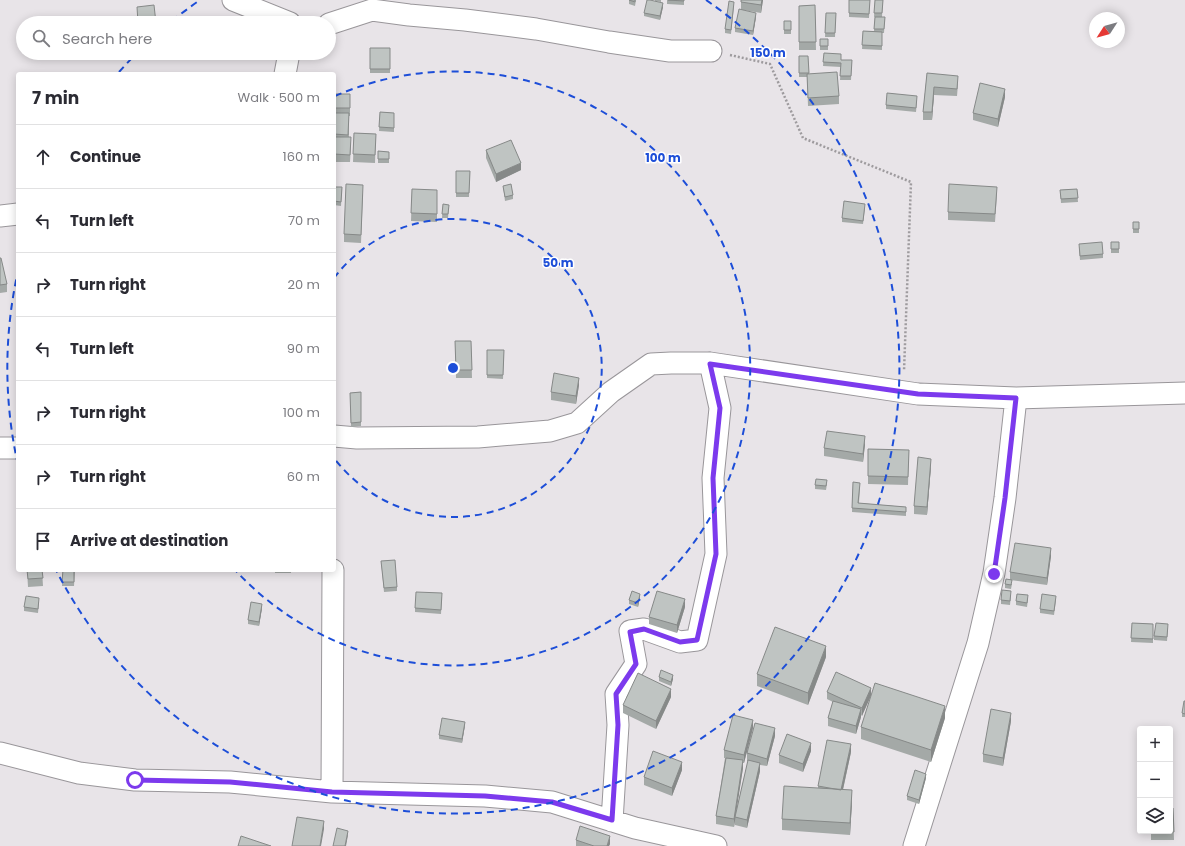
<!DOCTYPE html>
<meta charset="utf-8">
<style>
:root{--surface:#fff;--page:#f7f7f7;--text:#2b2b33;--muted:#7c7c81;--line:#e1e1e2}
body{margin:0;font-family:Poppins,sans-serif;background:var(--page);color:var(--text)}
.controls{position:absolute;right:12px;bottom:12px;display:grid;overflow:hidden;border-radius:4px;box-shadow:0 2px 10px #0003}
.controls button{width:36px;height:36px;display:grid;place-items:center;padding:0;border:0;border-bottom:1px solid var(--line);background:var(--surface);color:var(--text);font:20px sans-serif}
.compass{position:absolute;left:1089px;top:12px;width:36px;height:36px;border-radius:50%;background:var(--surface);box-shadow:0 2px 10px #0003;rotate:234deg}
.stop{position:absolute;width:12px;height:12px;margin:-9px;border:3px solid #7c3aed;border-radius:50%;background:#fff}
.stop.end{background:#7c3aed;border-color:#fff;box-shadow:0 1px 4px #0008}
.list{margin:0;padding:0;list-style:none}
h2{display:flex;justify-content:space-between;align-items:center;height:52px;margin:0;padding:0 16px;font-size:17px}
h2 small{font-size:13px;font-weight:400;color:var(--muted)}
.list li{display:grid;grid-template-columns:26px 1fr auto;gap:12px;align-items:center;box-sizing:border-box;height:64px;padding:0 16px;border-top:1px solid var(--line)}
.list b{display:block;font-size:15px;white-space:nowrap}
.list em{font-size:13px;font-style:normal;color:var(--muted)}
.icon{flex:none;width:22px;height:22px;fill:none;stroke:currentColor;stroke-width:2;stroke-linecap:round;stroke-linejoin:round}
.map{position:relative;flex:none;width:1185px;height:846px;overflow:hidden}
.search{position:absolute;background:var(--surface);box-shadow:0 2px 10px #0003;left:16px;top:16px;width:320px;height:44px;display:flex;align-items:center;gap:10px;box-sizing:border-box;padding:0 14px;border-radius:22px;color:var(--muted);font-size:15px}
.panel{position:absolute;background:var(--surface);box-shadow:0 2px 10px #0003;left:16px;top:72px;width:320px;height:500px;border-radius:4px}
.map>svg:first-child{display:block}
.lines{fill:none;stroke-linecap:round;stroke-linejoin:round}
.minor-casing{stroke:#99969a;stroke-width:23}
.path{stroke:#9e9b9e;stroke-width:2.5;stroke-dasharray:2 2;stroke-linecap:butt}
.minor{stroke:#fff;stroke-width:21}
.wall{fill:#a4a9a7}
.shaded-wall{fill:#868988}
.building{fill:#bfc4c2;stroke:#868988}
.route{stroke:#7c3aed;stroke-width:5}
.ring{fill:none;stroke:#1d4ed8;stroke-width:2;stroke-dasharray:7 5}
.centre{fill:#1d4ed8;stroke:#fff;stroke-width:2}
.ring-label{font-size:12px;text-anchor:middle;font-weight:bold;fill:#1d4ed8;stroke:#fff;stroke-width:3;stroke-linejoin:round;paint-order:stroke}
</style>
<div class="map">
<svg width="1185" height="846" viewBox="0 0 1185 846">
<rect width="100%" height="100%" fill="#e8e4e8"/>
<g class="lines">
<defs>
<path id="minor" d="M233 0 290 23
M329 24 372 10 409 15 465 20 536 29 609 42 670 51H711
M285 74 289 53
M0 216 18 214
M334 436 357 438 478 437 550 431 577 423 611 392 651 364 671 363H710L918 394 1016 398 1185 393
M0 448H18
M0 753 79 773 135 780 230 782 332 792 485 796 552 802 635 828 716 846
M332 792 333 570
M612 821 618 725 616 694 636 664 630 631 644 629 680 642 697 640 716 554 713 478 720 408 710 363
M914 846 978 643 994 573 1005 498 1016 398"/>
</defs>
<use href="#minor" class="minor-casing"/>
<path class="path" d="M730 55 770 64 803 138 911 182 904 371"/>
<use href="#minor" class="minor"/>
</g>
<path class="wall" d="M629 0H636L635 6 629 4Z
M655 0H661V2L656 1 663 7 660 20 644 16V13L655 1Z
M667 0H684V5L667 4Z
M741 0H763L761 13 743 10 756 17 753 35 735 32V28L741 10Z
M849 0H870L869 18 849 17Z
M875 0H883L882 17H874Z
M815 5 816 50H799V6Z
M734 6 731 34 725 33V29Z
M826 13H836L835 37H825Z
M875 17H885L884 33H882V50L862 49 863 31H874Z
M784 21H791V34H784Z
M820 39H828V50H820Z
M370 48H390V73H370Z
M824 53 841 60H852L851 80H840L841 67 823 66Z
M799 56H808L809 74 839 96V104L808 106 807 77H799Z
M927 73 958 84 957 96 934 95 932 120H923V112Z
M334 94H350V116H349V137L351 145 350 162H334Z
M1005 97 998 127 973 120V113Z
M917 100 916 112 886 109V105Z
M380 112 394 113V132L379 131Z
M354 133 376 134 375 163 353 162Z
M486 150 521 170 496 182 486 158Z
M378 151 389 152V163H378Z
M456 171H470L469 197H456Z
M503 186 513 195V199L505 201Z
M334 187H342L341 206 334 205Z
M412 189 437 198V222L411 221Z
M1077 189 1078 202 1061 203 1060 190Z
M363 193 361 243 344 242V234Z
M997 194 995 222 948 220V212Z
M443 204 449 208 448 218H442Z
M865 208 863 224 842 222V218Z
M1133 222H1139V233H1133Z
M1111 242H1119V253H1111Z
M1079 247 1103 254V258L1080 260Z
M0 258 7 284V292L0 293Z
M455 341H471L472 378H456Z
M487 350H504L503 379 487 378Z
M579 385 576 404 551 400V392Z
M361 392V426L351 427 350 393Z
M865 444 863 462 824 456V448Z
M868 449 909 450 908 485 868 484Z
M931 466 927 515 914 514V506Z
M853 482 860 487 859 503 906 507V516L852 512Z
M827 484 826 490 815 489V485Z
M1051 556 1047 585 1010 580V572Z
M381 561 397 587V591L384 592Z
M27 570H42L43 586 28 587Z
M63 570H75L74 586H62Z
M275 570H291V573H275Z
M1005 584H1012L1011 589 1005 588Z
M1011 595 1010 605 1001 604V600Z
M442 597 441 614 415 612V608Z
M640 597 638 607 629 604V600Z
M1028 599 1027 607 1016 605V601Z
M1056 600 1054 615 1040 613V609Z
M39 602 38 613 24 611V607Z
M685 607 677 633 649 624V617Z
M262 608 259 626 248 624V620Z
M1132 623 1153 624V643L1131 642Z
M1168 628 1167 641 1154 640V636Z
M826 657 808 705 757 686V674Z
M659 677 673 679 671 686 659 681Z
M871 688 862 716 861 715V717L856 734 828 726V718L833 702 827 699V692Z
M671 697 656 729 623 713V705Z
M1185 701V717H1182V713Z
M945 718 931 762 861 739V727Z
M1011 721 1003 766 983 762V754Z
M465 725 462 743 439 739V735Z
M753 728 744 763H743V768L735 816 748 761H747V753L775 736 767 766 760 765V771L747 828 735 825V818L734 827 716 824V816L725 758H724V750Z
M811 751 803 772 779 763V755Z
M851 752 843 790 852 802 850 835 782 830V819L818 788V786Z
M682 770 672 796 644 785V777Z
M926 778 919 804 907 800V796Z
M1173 808 1174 840H1151V831Z
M576 840 610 844 609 846H576Z"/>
<path class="shaded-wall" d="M762 0H763L761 13V5Z
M663 3V7L660 20V16Z
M756 13V17L753 35V31Z
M934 87V95L932 120V112Z
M1005 89V97L998 127V119Z
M521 163V170L496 182V174Z
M579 378V385L576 404V396Z
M865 436V444L863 462V454Z
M931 459V466L927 515V507Z
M1051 548V556L1047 585V578Z
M640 594V597L638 607V603Z
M685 599V607L677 633V625Z
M262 604V608L259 626V622Z
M826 646V657L808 705V693Z
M673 675V679L671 686V682Z
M871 688V696L862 716V708Z
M671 689V697L656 729V721Z
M945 706V718L931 762V750Z
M861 709V717L856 734V726Z
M1011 713V721L1003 766V758Z
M753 720V728L744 763V755Z
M465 722V725L462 743V739Z
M775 728V736L767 766V759Z
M811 743V751L803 772V764Z
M851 744V752L841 798V790Z
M743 760V768L734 827V819Z
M682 762V770L672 796V788Z
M760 763V771L747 828V820Z
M926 774V778L919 804V800Z
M852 790V802L850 835V823Z
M324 821V829L321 846H320Z
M348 831V835L346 846H345Z
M610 836V844L609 846H607Z"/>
<path class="building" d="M629 0H635V2Z
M647 0H650L663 3 660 16 644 13Z
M668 0H684V1Z
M741 0H762L761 5 741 2Z
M849 0H870L869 14 849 13Z
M875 0H883L882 13H874Z
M729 1 734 2 731 30 725 29Z
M154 5 156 23H138L137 7Z
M815 5 816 42H799V6Z
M739 9 756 13 753 31 735 28Z
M826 13H836L835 33H825Z
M875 17H885L884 29H874Z
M784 21H791V30H784Z
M863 31 882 32V46L862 45Z
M820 39H828V46H820Z
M370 48H390V69H370Z
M824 53 841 54V60H852L851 76H840L841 63 823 62Z
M799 56H808L809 73H799Z
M837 72 839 96 808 98 807 74Z
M927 73 958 76 957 89 934 87 932 112H923Z
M980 83 1005 89 998 119 973 113Z
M887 93 917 96 916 108 886 105Z
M334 94H350V108H334Z
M380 112 394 113V128L379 127Z
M334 113H349L348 135 334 134Z
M354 133 376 134 375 155 353 154Z
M334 137H351L350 155 334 154Z
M511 140 521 163 496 174 486 150Z
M378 151 389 152V159H378Z
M456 171H470L469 193H456Z
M346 184 363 185 361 235 344 234Z
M511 184 513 195 505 197 503 186Z
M949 184 997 187 995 214 948 212Z
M334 187H342L341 202 334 201Z
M412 189 437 190V214L411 213Z
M1077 189 1078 198 1061 199 1060 190Z
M844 201 865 204 863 221 842 218Z
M443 204 449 205 448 214H442Z
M1133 222H1139V229H1133Z
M1102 242 1103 254 1080 256 1079 244Z
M1111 242H1119V249H1111Z
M0 258H1L7 284 0 285Z
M455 341H471L472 370H456Z
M487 350H504L503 375H487Z
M554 373 579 378 576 396 551 392Z
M361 392V422L351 423 350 393Z
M827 431 865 436 863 454 824 448Z
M868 449 909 450 908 477 868 476Z
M918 457 931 459 927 507 914 506Z
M816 479 827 480 826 486 815 485Z
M853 482 860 483 858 503 906 507V512L852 508Z
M1015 543 1051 548 1047 578 1010 572Z
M395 560 397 587 384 588 381 561Z
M27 570H42L43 578 28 579Z
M63 570H74V582H62Z
M1006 579 1012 580 1011 585 1005 584Z
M1002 590 1011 591 1010 601 1001 600Z
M632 591 640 594 638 603 629 600Z
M657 591 685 599 677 625 649 617Z
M416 592 442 593 441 610 415 608Z
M1017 594 1028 595 1027 603 1016 601Z
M1042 594 1056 596 1054 611 1040 609Z
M26 596 39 598 38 609 24 607Z
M251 602 262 604 259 622 248 620Z
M1132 623 1153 624V639L1131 638Z
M1156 623 1168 624 1167 637 1154 636Z
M775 627 826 646 808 693 757 674Z
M661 670 673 675 671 682 659 677Z
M836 672 871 688 862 708 827 692Z
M638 673 671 689 656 721 623 705Z
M875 683 945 706 931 750 861 727Z
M833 701 861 709 856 726 828 718Z
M1184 701H1185V714L1182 713Z
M991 709 1011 713 1003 758 983 754Z
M733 715 753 720 744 755 724 750Z
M442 718 465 722 462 739 439 735Z
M755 723 775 728 767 759 747 753Z
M787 734 811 743 803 764 779 755Z
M827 740 851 744 841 790 835 789 818 786Z
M653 751 682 762 672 788 644 777Z
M726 758 743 760 734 819 716 816Z
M748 760 760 763 747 820 735 817Z
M915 770 926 774 919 800 907 796Z
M784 786 852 790 850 823 782 819Z
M1170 808H1173L1174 832H1151V831H1170Z
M297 817 324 821 320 846H292Z
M580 826 610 836 607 846H594L576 840Z
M337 828 348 831 345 846H333Z
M241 836 271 846H238Z"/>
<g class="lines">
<path class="route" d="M135 780 230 782 332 792 485 796 552 802 612 820 618 725 616 694 636 664 630 632 644 629 680 642 697 640 716 554 713 478 720 408 710 364 918 394 1016 398 1005 498 994 574"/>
</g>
<g class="ring">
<path d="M334 278A149 149 0 1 1 334 458"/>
<path d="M335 96A297 297 0 1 1 236 571"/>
<path d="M18 465A446 446 0 0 1 18 271M119 72A446 446 0 0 1 135 55M172 21A446 446 0 0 1 200 0M706 0A446 446 0 1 1 56 570"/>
</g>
<circle cx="453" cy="368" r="6" class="centre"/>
<g class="ring-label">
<text x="768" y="57">150 m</text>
<text x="663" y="162">100 m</text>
<text x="558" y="267">50 m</text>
</g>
</svg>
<div class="controls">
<button>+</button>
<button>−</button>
<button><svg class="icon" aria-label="layers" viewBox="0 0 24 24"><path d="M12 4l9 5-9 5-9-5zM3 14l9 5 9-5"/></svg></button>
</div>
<svg class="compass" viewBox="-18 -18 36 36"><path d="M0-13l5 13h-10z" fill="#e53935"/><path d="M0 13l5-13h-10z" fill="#7c7c81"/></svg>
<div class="stop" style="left:135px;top:780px"></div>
<div class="stop end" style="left:994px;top:574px"></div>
<div class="search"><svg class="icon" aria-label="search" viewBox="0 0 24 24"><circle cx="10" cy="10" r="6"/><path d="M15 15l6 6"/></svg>Search here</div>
<section class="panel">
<h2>7 min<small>Walk · 500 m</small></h2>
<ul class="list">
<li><svg class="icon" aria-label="ahead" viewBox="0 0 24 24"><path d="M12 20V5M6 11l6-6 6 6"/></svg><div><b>Continue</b></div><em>160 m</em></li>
<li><svg class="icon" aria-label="left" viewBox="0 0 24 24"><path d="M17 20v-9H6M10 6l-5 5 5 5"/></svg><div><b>Turn left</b></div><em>70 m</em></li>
<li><svg class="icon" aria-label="right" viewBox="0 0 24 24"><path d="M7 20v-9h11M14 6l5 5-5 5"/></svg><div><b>Turn right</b></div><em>20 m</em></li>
<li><svg class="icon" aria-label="left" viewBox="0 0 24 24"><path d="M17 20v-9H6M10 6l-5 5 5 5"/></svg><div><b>Turn left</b></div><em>90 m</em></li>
<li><svg class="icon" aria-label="right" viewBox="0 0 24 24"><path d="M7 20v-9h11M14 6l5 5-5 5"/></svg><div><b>Turn right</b></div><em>100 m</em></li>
<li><svg class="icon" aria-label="right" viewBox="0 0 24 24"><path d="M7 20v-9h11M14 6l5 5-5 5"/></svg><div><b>Turn right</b></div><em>60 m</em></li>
<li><svg class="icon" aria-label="arrive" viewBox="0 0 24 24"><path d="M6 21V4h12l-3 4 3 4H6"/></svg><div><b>Arrive at destination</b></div></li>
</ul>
</section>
</div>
